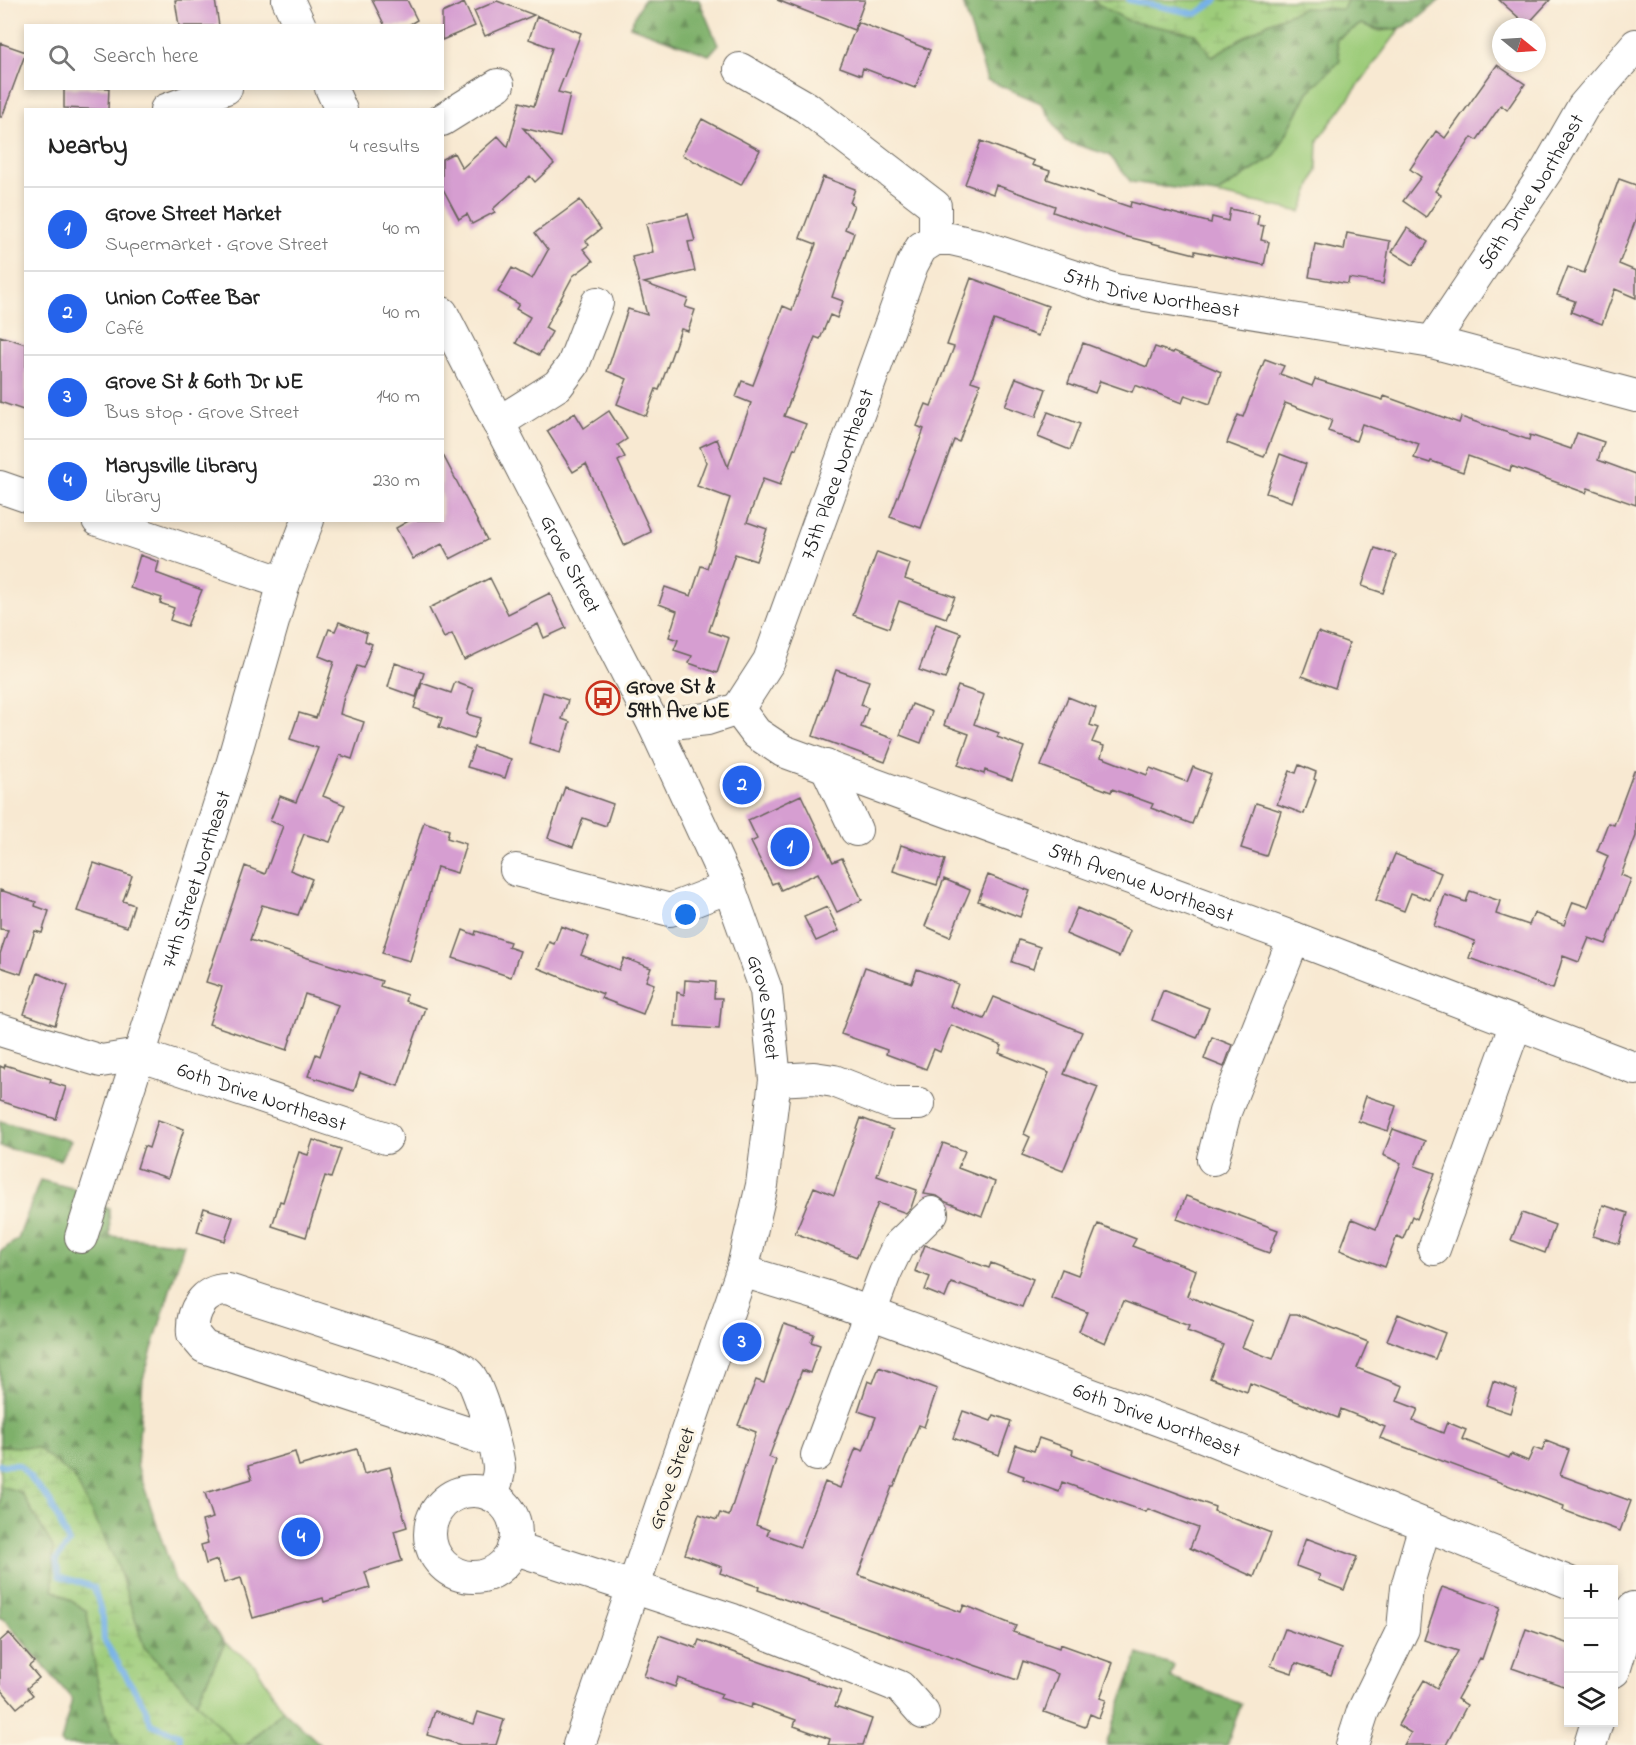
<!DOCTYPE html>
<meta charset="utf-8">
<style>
:root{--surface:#fff;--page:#f2f2f2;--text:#222;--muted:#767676;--line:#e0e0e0;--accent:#2563eb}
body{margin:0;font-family:"Indie Flower",sans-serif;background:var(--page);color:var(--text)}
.controls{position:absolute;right:18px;bottom:18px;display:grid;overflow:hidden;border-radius:0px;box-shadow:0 3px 9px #0003}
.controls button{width:54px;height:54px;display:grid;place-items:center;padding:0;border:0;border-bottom:2px solid var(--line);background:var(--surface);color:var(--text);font:30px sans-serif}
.compass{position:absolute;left:1492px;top:18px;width:54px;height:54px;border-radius:50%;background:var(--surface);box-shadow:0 3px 9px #0003;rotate:108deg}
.you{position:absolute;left:686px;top:915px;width:21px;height:21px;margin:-15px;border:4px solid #fff;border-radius:50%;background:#1a73e8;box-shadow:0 0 0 9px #1a73e833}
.badge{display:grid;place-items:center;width:39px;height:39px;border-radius:50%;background:var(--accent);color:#fff;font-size:20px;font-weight:700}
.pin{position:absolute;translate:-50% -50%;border:3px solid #fff;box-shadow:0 2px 6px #0006}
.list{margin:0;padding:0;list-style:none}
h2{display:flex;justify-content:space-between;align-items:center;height:78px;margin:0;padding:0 24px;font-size:26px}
h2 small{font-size:20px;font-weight:400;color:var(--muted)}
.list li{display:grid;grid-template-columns:39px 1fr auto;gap:18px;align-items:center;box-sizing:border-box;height:84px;padding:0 24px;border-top:2px solid var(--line)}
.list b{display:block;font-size:22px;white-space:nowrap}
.list p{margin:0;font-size:20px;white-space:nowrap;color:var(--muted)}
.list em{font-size:20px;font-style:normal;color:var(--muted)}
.icon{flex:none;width:33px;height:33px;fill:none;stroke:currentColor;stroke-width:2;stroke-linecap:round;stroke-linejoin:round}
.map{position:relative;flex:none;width:1636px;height:1745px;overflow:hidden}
.search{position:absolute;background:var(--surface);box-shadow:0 3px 9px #0003;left:24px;top:24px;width:420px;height:66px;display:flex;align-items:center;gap:15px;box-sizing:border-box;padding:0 21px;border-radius:0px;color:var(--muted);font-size:22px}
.panel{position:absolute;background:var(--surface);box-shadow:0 3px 9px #0003;left:24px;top:108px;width:420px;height:414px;border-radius:0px}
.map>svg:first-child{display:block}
.green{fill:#9dcc7a;stroke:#5c744b;stroke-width:1.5}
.forest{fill:url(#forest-firs);stroke:#4d6643;stroke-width:1.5}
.wetland{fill:url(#wetland-marsh);stroke:#5c744b;stroke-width:1.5}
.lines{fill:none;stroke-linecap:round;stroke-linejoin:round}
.stream{stroke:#75b1e7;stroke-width:6}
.building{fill:#d69ed1}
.minor-casing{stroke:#69645c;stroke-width:34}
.minor{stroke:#fff;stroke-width:32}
.labels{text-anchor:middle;stroke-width:6;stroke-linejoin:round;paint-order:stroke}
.street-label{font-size:21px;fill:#1c1c1c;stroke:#fcf5e5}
.poi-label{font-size:21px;font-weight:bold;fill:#1c1c1c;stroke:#fcf5e5;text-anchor:start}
</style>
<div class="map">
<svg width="1636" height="1745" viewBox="0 0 1636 1745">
<defs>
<pattern id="forest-firs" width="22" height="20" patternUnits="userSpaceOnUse" patternTransform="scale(1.5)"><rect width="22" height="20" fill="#7eb06a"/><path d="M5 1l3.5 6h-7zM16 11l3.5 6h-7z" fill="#668e56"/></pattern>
<pattern id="wetland-marsh" width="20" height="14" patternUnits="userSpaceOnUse" patternTransform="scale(1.5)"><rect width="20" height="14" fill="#9dcc7a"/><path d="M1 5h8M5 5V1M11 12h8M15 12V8" fill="none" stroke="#87af69"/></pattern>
</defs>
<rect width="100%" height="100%" fill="#fcf5e5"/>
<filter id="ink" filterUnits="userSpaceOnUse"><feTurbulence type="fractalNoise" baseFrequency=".0167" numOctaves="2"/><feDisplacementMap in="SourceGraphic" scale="12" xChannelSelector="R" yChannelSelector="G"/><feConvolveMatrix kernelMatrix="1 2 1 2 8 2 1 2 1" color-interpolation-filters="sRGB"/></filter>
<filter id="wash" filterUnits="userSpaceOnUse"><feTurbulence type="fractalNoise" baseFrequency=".008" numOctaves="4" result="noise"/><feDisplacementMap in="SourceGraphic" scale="24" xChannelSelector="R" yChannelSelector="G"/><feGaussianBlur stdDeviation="1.35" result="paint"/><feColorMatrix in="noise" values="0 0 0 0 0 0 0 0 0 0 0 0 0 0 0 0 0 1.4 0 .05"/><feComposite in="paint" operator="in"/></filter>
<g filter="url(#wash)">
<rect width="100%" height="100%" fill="#f8e9d2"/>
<path class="green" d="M1361 24 1380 31 1400 29 1318 140 1317 170 1301 212 1216 194 1275 156 1308 92 1339 61 1336 40Z
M225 1643 255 1665 283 1710 246 1745H237L196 1703Z"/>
<path class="forest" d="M643 0H699L718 45 709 55 630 26Z
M962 0H1091L1129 21 1196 34 1212 56 1268 23 1303 8 1343 9 1347 0H1440C1412 25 1399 38 1361 24L1336 39 1340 61 1308 92 1275 156 1216 194 1131 182 1109 155 1065 141 1041 103 987 80Z
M0 1121 71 1141 60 1160 0 1147Z
M40 1180 76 1189 109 1208 110 1236 184 1244 143 1379 137 1465 175 1580 225 1643 196 1703 144 1647 117 1564 37 1448 0 1446V1252L18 1239Z
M0 1486 21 1492 53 1547V1589L87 1611C93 1656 98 1704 119 1745H63L61 1742 72 1699 3 1618H0Z
M1138 1654 1174 1665 1170 1677 1241 1704 1227 1745H1106Z
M283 1710 321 1745H246Z"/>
<path class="wetland" d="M1091 0H1347L1343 9 1303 8 1268 23 1212 56 1195 34 1129 21Z
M0 1446 37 1448 74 1477 117 1564 144 1647 237 1745H119C98 1704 93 1656 87 1611L53 1589V1547L21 1492 0 1486Z"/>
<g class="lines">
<path class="stream" d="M1129 0 1196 14 1217 0
M0 1465H19L50 1501 69 1543 56 1560 59 1576 94 1587 103 1618 104 1640 145 1707 151 1724 179 1735 181 1745"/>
</g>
<g id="blocks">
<path class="building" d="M175 0H215L219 26H179Z
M372 0H407L417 20 407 26H385Z
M777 0H865L854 30Z
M1499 0H1550L1527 25Z
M497 1 534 15 485 36 474 11Z
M464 3 475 26 442 40V13Z
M537 16 581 33 558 92 570 95 560 137 523 128 554 164 535 182 530 176 493 209 495 212 472 224 467 214 459 219 442 187V159L454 153 462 168 498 136 508 147 520 102 534 106 552 48 529 39Z
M858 22 930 50 915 88 863 68 861 75 840 67Z
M0 43 26 52 2 117H0Z
M1497 65 1525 84 1507 110 1501 105 1477 140 1472 137 1435 191 1441 195 1426 217 1403 201 1421 177 1410 169 1436 131 1445 138Z
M64 88H109L108 110 64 108Z
M702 119 760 150 741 185 682 155Z
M981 141 1034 161 1032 165 1050 171 1047 179 1130 207 1131 202 1211 223 1212 217 1228 221 1230 209 1259 215 1257 225 1264 226 1261 240 1269 242 1264 265 1195 251V254L1124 236 1053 212 1055 206 996 185 993 194 965 184Z
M823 177 855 189 850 203 854 205 845 229 854 233 832 297 843 301 837 318 830 315 820 339 815 337 784 416 806 424 796 449 794 448 780 485 763 479 747 522 767 529 756 561 735 554 709 631 729 638 717 673 689 663 692 656 674 650 678 640 669 637 677 611 659 604 665 587 691 596 701 566 707 568 730 498 697 486 706 462 700 447 717 439 728 467 751 403 736 397 742 381 753 385 783 306 792 310 816 244 800 238Z
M1619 179 1636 185V219L1619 264 1636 271V298L1615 289 1602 324 1571 312 1575 301 1557 295 1568 267 1584 273Z
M580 200 601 229 586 241 589 245 583 249 593 261 573 276 545 328 552 332 539 355 516 343 530 317 516 309 519 304 498 292 512 268 532 279 548 250 535 233Z
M688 214 695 241 688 242 695 271 644 283 688 299 685 307 695 310 688 331 681 329 659 390 656 389 646 416 617 404 627 379 607 371 628 309 647 315 632 257 653 252 646 224Z
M1407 228 1428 242 1413 265 1392 252Z
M1347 233 1390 241 1383 284 1349 278 1348 284 1309 277 1315 244 1344 250Z
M971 278 1048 306 1038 336 994 320 971 381 980 384 959 442 954 440 921 528 890 517 924 429 917 426 926 404 931 406 954 347 947 345Z
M0 336 26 344V411L0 402Z
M1083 343 1147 367 1155 347 1173 353 1174 351 1221 372 1210 404 1185 395 1182 403 1135 385 1132 392 1100 381 1095 393 1068 383Z
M1265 359 1284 366 1280 374 1312 386 1315 379 1383 400 1384 396 1459 423 1461 417 1529 440 1530 435 1571 449 1577 433 1604 442 1598 460 1636 474V505L1588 488 1586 493 1511 466 1510 471 1468 456 1463 472 1431 461 1430 463 1414 458 1419 444 1362 424 1356 441 1328 431 1332 420 1285 403 1264 457 1227 443 1238 415 1243 417Z
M1016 378 1046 389 1036 417 1005 406Z
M609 411 627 439 618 445 625 457 618 461 651 532 624 545 586 464 573 472 547 431 575 413 584 428Z
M1048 412 1080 424 1070 450 1038 437Z
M442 453 487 540 450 559 442 544 413 559 396 528 410 520H442Z
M1280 454 1306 464 1292 502 1266 493Z
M1375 548 1396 555 1383 593 1362 586Z
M877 552 910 564 905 579 955 597 946 618 899 601 889 628 853 615Z
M140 555 159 562 156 573 202 590 187 626 170 620 174 608 160 603 162 598 130 588Z
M490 578 508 614 550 593 566 628 544 638 538 624 464 660 452 634 444 638 429 608Z
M339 622 367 633 365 641 372 644 363 668 357 666 344 696 340 714 364 722 352 759 340 755 323 796 345 805 330 842 304 834 290 870 312 879 298 915 262 905 250 940 382 981 380 986 407 995 405 1001 425 1008 398 1086 360 1073 354 1091 308 1076 316 1054 320 1056 338 1005 305 994 287 1050 209 1024 222 987 206 982 245 866 265 874 283 826 270 821 280 796 296 802 318 748 290 739 299 713 316 718 334 662 319 656 329 629 335 631Z
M936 624 961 633 945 679 919 670Z
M1318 632 1349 643 1335 688 1302 676Z
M395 663 424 673 416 697 388 687Z
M836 670 869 681 861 705 868 708 861 727 894 739 885 762 813 736Z
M455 682 474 689 467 714 481 718 473 739 439 727 442 718 414 708 422 683 451 693Z
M958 686 984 695 974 724 999 733 997 737 1024 747 1012 780 985 770 984 774 958 765 969 734 944 725Z
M543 692 568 700 562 719 570 722 560 753 529 743Z
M1068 697 1096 708 1090 725 1098 728 1092 742 1104 746 1101 757 1147 775 1150 768 1187 782 1193 767 1211 774 1192 824 1151 808 1153 804 1112 789 1111 792 1041 766Z
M912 704 932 712 921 743 900 735Z
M474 747 511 759 505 778 467 767Z
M1299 765 1316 772 1314 779 1316 780 1304 814 1277 804 1290 771 1296 773Z
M1634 771H1636V836L1621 875 1631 879 1606 944 1589 938 1579 962 1563 956 1553 989 1469 958 1475 941 1434 926 1445 895 1466 902 1470 891 1500 901 1496 914 1529 925 1534 913 1564 925 1573 902 1588 907 1608 856 1597 851 1608 823 1614 825Z
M565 787 613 804 606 826 583 818 573 847 548 838Z
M801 795 833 862 842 858 862 900 837 912 818 873 781 890 777 882 772 884 751 842 757 839 748 820Z
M1256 803 1281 811 1266 856 1241 848Z
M424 822 449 830 447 838 466 844 457 873 437 867 410 961 382 953Z
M901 845 945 860 937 885 893 871Z
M1395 854 1441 873 1430 900 1411 893 1404 911 1376 900Z
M94 863 132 876 123 901 134 905 127 927 77 911Z
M988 875 1030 891 1020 917 978 901Z
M944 879 970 890 950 937 925 926Z
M0 890 36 902 35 906 49 911 42 933 35 931 21 974 0 967V954L8 930 0 929Z
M827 907 839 931 816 941 804 917Z
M1077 908 1130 931 1119 957 1066 934Z
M561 926 589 937 581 955 619 970 624 958 651 968 646 981 654 984 643 1014 601 998 603 994 538 968 549 942 554 944Z
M463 930 475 935 476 931 510 942 508 947 520 951 511 977 453 958Z
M1019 940 1040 947 1033 969 1012 962Z
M865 967 912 983 917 969 958 984 950 1006 984 1019 994 997 1082 1032 1064 1074 1098 1087 1063 1171 1022 1155 1030 1137 1024 1134 1049 1073 999 1053 1002 1046 951 1025 940 1052 934 1049 926 1069 886 1054 887 1050 841 1034Z
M38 973 68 986 55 1025 24 1014Z
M685 980 715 982 714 998H722L719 1029 675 1026 677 992 684 995Z
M1163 990 1209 1008 1197 1038 1152 1020Z
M1212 1037 1232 1045 1224 1067 1204 1059Z
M5 1065 51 1079 50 1082 66 1087 56 1119 0 1101V1066L4 1068Z
M1366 1096 1396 1106 1388 1131 1358 1121Z
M861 1118 893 1130 877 1176 917 1190 911 1208 906 1213 878 1203 857 1257 795 1233 814 1187 834 1195Z
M158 1120 184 1129 168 1178 137 1168 144 1146 149 1148Z
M1393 1129 1425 1141 1415 1166 1435 1173 1417 1219 1412 1216 1403 1239 1397 1236 1385 1267 1340 1250 1352 1219 1376 1229 1401 1163 1383 1155Z
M313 1140 341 1149 331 1178 325 1176 306 1237 272 1226 280 1201 283 1202 299 1152 308 1155Z
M943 1143 965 1151 958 1168 995 1182 982 1216 946 1202 937 1196 924 1194Z
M1186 1196 1278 1230 1269 1253 1177 1219Z
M1603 1205 1628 1213 1619 1244 1593 1236Z
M204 1208 233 1217 225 1241 197 1232Z
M1522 1213 1555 1225 1545 1253 1511 1240Z
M1098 1224 1136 1239 1132 1246 1196 1270 1187 1296 1253 1321 1242 1347 1273 1359 1290 1314H1297L1368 1342 1357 1368 1403 1386 1397 1401 1418 1409 1413 1421 1443 1433 1447 1422 1466 1430 1462 1439 1509 1458 1511 1454 1528 1461 1534 1448 1542 1451 1546 1441 1569 1450 1560 1475 1631 1501 1620 1531 1563 1510 1564 1506 1380 1438 1385 1427 1341 1409 1338 1418 1250 1383 1247 1392 1210 1378 1223 1345 1187 1331 1189 1326 1123 1301 1105 1343 1079 1331 1087 1312 1051 1298 1062 1269 1078 1275Z
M925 1245 989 1268 991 1263 1033 1279 1022 1307 960 1284V1286L951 1283 945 1298 925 1290 930 1277 915 1271Z
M1398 1314 1445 1333 1435 1359 1387 1340Z
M784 1324 814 1334 811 1342 820 1345 810 1373 802 1370 769 1457 776 1460 756 1525 769 1530 767 1535 800 1547 825 1482 840 1488 856 1448 863 1451 876 1417 858 1411 868 1381 873 1383 879 1367 937 1389 924 1427 919 1425 894 1487H892L858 1575 961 1612 964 1605 1016 1626 1013 1632 1059 1648 1060 1644 1113 1663 1100 1698 1106 1700 1099 1718 1090 1714 1085 1727 1044 1712 1058 1674 1023 1661 1017 1680 758 1590 759 1587 720 1573 722 1567 685 1554 699 1514 717 1520 720 1513 729 1516 756 1432 738 1425 756 1380 764 1383Z
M1493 1381 1517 1390 1510 1413 1486 1405Z
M963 1411 991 1421 994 1415 1011 1421 999 1455 953 1438Z
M1039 1438 1073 1450 1072 1454 1215 1507 1214 1511 1271 1533 1254 1577 1190 1548 1198 1528 1148 1509 1146 1512 1062 1482 1059 1492 1023 1479 1024 1476 1008 1470 1016 1445 1034 1451Z
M357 1449 364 1474 390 1467 407 1527 394 1531 402 1561 365 1572 370 1588 324 1602 323 1598 253 1618 241 1578 224 1583 217 1560 206 1564 201 1545 208 1543 202 1521 213 1518 205 1493 252 1479 248 1466 295 1452 299 1466Z
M1306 1538 1357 1557 1344 1590 1318 1580 1320 1575 1296 1566Z
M1442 1587 1500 1607 1482 1659 1480 1658 1457 1699 1467 1705 1446 1745H1404L1411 1733 1398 1725 1424 1680 1437 1688 1458 1651 1424 1640Z
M1285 1629 1341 1649 1331 1675 1296 1663 1292 1673 1271 1666Z
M1526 1629 1569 1644V1688L1512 1668Z
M9 1633 34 1662 29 1666 39 1678 27 1688 33 1695 17 1708 0 1688V1641Z
M659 1635 696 1648 699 1640 841 1691 835 1706 872 1719 863 1745H828L830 1739 794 1726 796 1720 752 1704 751 1708 720 1698 722 1694 678 1678 675 1687 644 1676Z
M435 1711 474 1724 478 1712 504 1720 496 1745H461L427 1735Z"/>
</g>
</g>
<g filter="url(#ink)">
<use href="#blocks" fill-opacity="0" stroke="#69645c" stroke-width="1.5"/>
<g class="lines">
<defs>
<g id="minor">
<path d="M288 0 300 26"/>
<path id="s1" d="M740 69 806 107 935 206V239H951L977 245 1115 290 1432 342 1636 396"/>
<path d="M331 88 341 110"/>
<path d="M166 110 226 88"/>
<path d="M442 120 498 85"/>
<path id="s2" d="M442 313 654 725 729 887 766 990 775 1080 762 1185 742 1271 579 1745"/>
<path id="s3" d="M1432 342 1547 170 1583 107 1636 45"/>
<path d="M498 423 558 385 573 365 597 303"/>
<path d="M0 487 26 496"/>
<path d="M98 520 284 583"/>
<path id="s4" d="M738 709 769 661 912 265 921 248 935 239"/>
<path id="s5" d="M654 725 707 719 738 709 756 733 783 751 1294 938 1636 1069"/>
<path d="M826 766 856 830"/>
<path d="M516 870 670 910 729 887"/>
<path id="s6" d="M0 1030 101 1061 139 1055 386 1138"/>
<path d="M775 1080 814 1078 834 1081 893 1104H919"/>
<path d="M1213 1159 1225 1112 1294 938"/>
<path id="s7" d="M81 1237 232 765 284 583 308 520"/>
<path d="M1434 1249 1516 1023"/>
<path id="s8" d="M742 1271 824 1296 1200 1435 1568 1582"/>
<path d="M817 1455 885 1273 898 1246 932 1213"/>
<circle cx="473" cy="1534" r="43"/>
<path d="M491 1495C495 1487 499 1478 499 1468 498 1453 479 1385 469 1375 464 1369 456 1366 450 1362L228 1290C203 1289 191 1312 193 1334L204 1347 492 1441"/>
<path d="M513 1548 733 1620 900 1687 923 1713"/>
<path d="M1614 1671 1633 1608"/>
<path d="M1352 1745 1363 1711 1403 1629 1407 1587 1425 1525"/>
<path d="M1590 1745 1597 1722"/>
</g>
</defs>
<use href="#minor" class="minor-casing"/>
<use href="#minor" class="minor"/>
</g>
</g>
<defs>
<symbol id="bus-ring" viewBox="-11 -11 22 22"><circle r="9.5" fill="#fcf5e5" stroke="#c8321e" stroke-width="1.5"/><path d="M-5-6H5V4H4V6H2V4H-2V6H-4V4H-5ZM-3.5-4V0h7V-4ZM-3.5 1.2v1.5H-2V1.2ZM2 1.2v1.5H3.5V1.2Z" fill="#c8321e"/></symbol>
</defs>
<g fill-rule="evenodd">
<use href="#bus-ring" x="584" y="679" width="38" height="38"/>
</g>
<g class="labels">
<g class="street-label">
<text dy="7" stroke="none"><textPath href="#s3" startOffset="180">56th Drive Northeast</textPath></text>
<text dy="7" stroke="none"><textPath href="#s1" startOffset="496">57th Drive Northeast</textPath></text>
<text dy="7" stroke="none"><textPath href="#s4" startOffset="256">75th Place Northeast</textPath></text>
<text dy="7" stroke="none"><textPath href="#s2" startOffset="282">Grove Street</textPath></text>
<text dy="7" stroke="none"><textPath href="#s7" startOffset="376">74th Street Northeast</textPath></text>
<text dy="7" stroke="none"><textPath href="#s5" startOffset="530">59th Avenue Northeast</textPath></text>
<text dy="7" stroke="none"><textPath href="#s2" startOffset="768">Grove Street</textPath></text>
<text dy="7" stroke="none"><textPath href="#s6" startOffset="274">60th Drive Northeast</textPath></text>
<text dy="7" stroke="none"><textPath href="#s8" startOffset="441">60th Drive Northeast</textPath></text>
<text transform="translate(671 1478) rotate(-71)" y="7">Grove Street</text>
</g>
<g class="poi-label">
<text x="626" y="693">Grove St &amp;<tspan x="626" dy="24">59th Ave NE</tspan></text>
</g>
</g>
</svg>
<div class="controls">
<button>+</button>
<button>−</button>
<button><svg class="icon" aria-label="layers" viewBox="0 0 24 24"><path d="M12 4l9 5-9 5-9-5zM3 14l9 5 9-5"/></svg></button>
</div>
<svg class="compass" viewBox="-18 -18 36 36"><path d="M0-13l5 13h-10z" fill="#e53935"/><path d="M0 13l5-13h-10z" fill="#767676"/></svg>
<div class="you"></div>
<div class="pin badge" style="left:790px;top:847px">1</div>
<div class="pin badge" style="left:742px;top:785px">2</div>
<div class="pin badge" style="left:742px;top:1342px">3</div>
<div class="pin badge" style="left:301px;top:1537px">4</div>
<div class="search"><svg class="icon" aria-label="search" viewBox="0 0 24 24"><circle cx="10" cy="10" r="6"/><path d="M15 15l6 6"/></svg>Search here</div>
<section class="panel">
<h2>Nearby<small>4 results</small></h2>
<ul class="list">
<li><span class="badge">1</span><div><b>Grove Street Market</b><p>Supermarket · Grove Street</p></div><em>40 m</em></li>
<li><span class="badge">2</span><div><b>Union Coffee Bar</b><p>Café</p></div><em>40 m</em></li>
<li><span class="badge">3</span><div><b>Grove St &amp; 60th Dr NE</b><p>Bus stop · Grove Street</p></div><em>140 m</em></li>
<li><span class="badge">4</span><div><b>Marysville Library</b><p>Library</p></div><em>230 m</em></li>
</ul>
</section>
</div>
